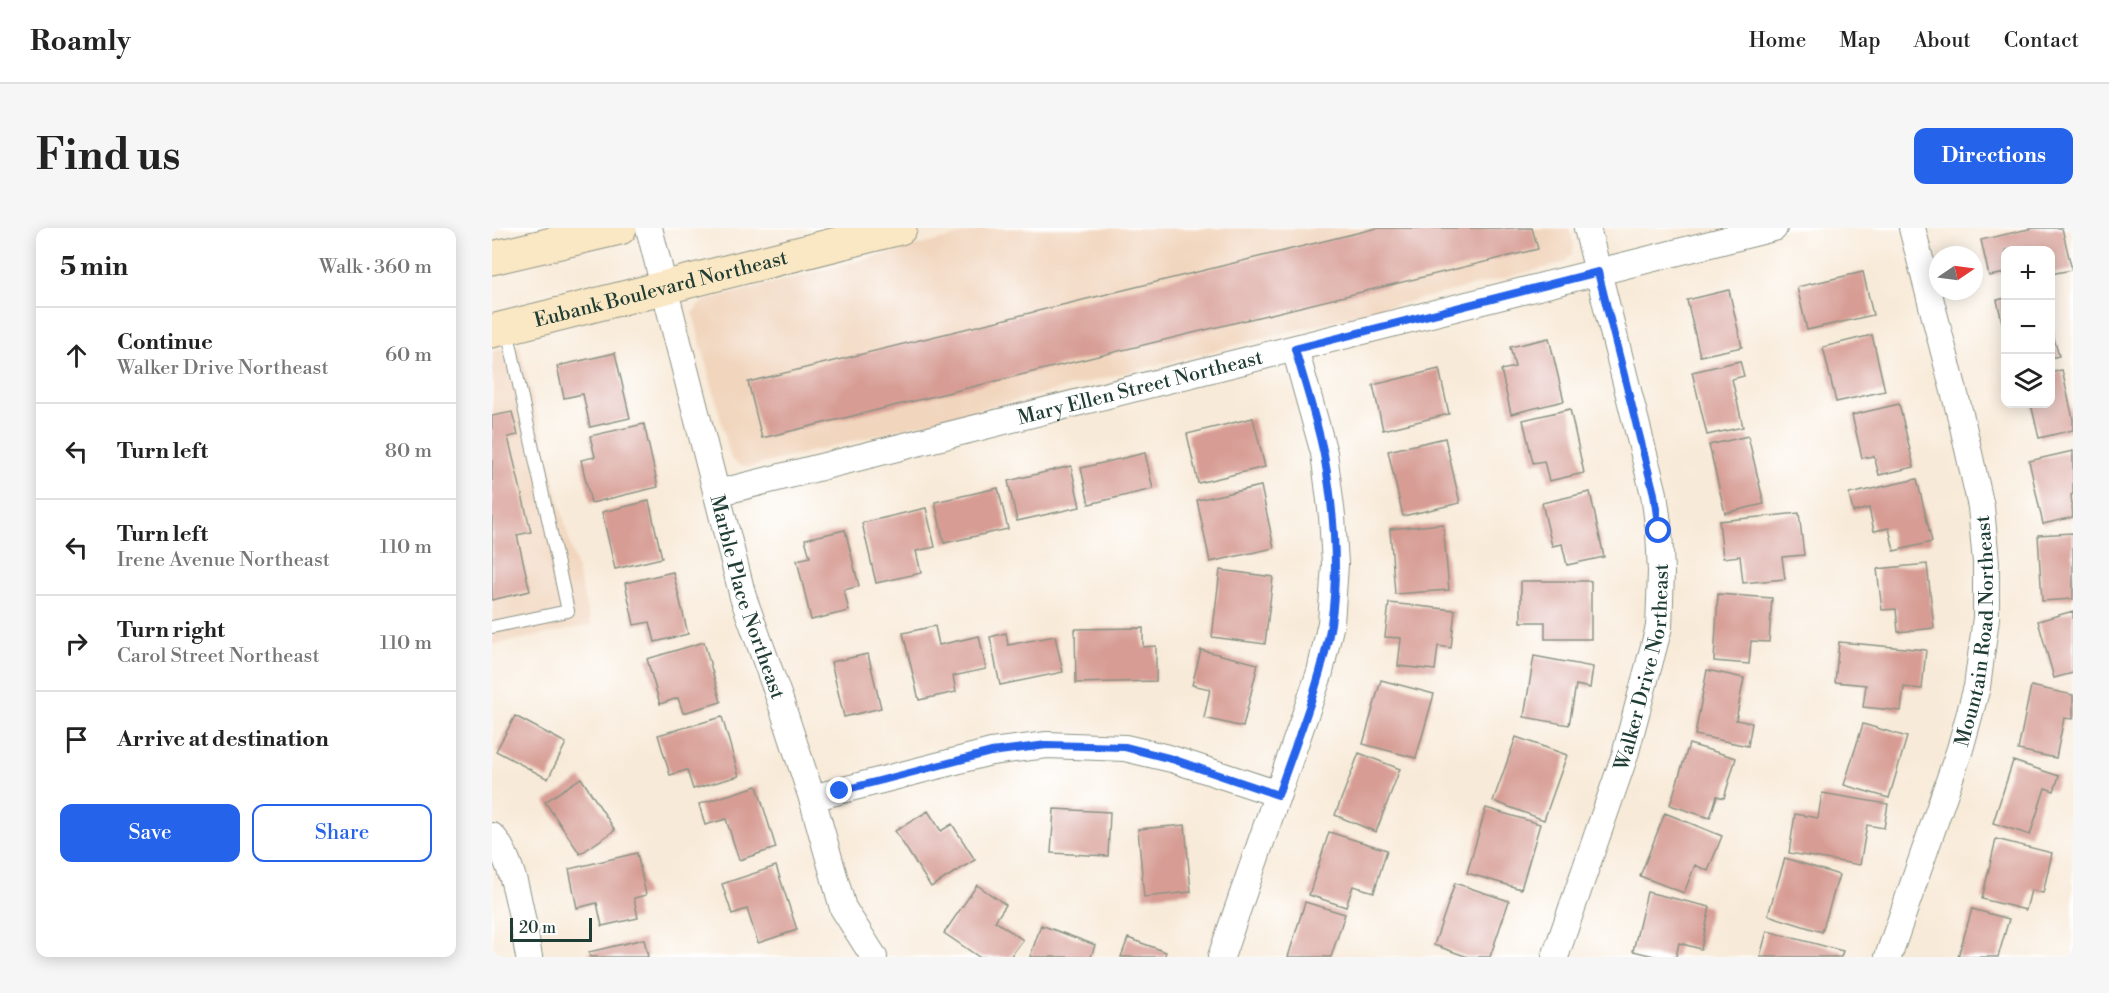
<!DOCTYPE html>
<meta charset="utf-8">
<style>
:root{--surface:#fff;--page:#f6f6f6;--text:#222;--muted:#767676;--line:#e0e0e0;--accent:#2563eb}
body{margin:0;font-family:"Libre Bodoni",serif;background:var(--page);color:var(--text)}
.controls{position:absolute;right:18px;top:18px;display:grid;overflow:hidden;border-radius:12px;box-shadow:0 3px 15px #0003}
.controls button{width:54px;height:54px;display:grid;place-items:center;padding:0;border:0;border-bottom:2px solid var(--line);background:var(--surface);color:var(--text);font:30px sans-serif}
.compass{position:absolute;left:1437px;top:18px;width:54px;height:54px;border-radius:50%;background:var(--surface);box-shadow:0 3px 15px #0003;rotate:77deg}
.scale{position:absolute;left:18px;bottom:15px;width:82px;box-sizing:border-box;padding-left:6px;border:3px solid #1f3d34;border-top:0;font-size:16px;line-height:21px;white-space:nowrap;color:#1f3d34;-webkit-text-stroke:4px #fff;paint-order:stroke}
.stop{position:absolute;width:18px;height:18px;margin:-14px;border:4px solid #2563eb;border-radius:50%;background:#fff}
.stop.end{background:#2563eb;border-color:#fff;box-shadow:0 2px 6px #0008}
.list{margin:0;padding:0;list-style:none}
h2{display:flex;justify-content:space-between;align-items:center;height:78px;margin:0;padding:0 24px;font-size:26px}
h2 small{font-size:20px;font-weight:400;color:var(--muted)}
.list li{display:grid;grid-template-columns:39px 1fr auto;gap:18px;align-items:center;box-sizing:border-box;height:96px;padding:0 24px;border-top:2px solid var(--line)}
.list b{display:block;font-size:22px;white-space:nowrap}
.list p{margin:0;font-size:20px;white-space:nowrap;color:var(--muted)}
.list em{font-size:20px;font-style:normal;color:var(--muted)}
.actions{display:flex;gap:12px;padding:18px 24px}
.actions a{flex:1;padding:14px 0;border:2px solid var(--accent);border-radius:12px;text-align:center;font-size:21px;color:var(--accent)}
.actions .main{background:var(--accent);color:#fff}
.icon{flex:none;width:33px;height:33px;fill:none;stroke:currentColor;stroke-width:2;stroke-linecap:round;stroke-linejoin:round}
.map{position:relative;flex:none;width:1581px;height:729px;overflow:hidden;border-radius:12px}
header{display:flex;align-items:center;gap:36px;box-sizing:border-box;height:84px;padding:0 30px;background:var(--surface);border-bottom:2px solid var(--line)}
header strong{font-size:28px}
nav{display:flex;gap:33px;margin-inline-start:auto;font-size:21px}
.intro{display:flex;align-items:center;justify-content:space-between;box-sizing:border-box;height:144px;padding:0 36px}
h1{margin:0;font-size:42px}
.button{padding:15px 27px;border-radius:12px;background:var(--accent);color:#fff;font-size:21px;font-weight:700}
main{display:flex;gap:36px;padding:0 36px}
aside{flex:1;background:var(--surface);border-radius:12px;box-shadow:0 3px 15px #0003}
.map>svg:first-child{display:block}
.built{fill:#f1d5bd}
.building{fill:#d79d94}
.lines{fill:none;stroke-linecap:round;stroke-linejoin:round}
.lane-casing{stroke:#8c9486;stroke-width:14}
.street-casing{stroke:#8c9486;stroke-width:28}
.secondary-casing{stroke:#8c9486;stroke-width:35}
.lane{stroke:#fff;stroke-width:12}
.street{stroke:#fff;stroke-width:26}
.secondary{stroke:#fae7c3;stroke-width:33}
.route{stroke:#2563eb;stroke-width:8}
.labels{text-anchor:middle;stroke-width:4.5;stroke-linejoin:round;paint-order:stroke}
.street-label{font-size:20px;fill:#1f3d34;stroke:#fff}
</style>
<header>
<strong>Roamly</strong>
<nav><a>Home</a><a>Map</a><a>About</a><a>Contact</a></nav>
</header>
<div class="intro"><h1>Find us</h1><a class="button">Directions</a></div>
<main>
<aside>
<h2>5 min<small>Walk · 360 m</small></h2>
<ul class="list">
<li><svg class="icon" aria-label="ahead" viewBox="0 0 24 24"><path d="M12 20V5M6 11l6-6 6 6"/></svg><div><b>Continue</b><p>Walker Drive Northeast</p></div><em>60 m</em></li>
<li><svg class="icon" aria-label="left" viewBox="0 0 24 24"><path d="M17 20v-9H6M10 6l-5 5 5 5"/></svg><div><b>Turn left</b></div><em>80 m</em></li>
<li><svg class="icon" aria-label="left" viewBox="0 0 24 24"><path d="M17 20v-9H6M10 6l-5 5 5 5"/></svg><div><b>Turn left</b><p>Irene Avenue Northeast</p></div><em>110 m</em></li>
<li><svg class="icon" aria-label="right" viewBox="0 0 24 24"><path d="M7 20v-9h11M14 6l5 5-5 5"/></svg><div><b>Turn right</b><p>Carol Street Northeast</p></div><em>110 m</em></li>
<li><svg class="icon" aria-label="arrive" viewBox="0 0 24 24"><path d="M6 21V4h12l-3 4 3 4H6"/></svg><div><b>Arrive at destination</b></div></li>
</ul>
<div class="actions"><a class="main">Save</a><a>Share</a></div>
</aside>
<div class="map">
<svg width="1581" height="729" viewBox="0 0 1581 729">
<rect width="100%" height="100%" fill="#fff"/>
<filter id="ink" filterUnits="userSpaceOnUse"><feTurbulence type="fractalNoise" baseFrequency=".0167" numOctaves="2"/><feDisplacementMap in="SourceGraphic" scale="12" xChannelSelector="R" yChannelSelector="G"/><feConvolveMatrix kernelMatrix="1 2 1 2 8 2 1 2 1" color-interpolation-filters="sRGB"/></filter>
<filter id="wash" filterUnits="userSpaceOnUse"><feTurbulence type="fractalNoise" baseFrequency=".008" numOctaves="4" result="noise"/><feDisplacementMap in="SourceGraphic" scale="24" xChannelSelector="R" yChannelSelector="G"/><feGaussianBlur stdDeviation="1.35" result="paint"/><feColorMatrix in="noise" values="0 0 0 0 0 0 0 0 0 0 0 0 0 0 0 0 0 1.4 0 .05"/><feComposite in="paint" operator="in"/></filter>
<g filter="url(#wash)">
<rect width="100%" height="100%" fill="#f8ead8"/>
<path class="built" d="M495 0H1077L1082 17 1080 26 1072 35 257 239 247 237 239 231 201 86 206 77 214 72Z
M27 117 99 397 0 417V124Z"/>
<g id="blocks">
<path class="building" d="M885 0H1040L1046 21 270 210 256 154Z
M1541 0H1570L1580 42 1558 46V22H1514V45L1497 48 1489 12Z
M1371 44 1381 87 1315 102 1305 59Z
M1237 62 1250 119 1208 128 1195 72Z
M1514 70V107H1513L1505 72Z
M1558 97 1567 128 1558 130Z
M1380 107 1393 163 1344 174 1331 119Z
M1057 110 1072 173 1019 186 1009 142 1023 139 1018 119Z
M123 125 138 190 98 199 91 166 72 170 65 138Z
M1248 133 1252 148 1240 151 1251 199 1215 207 1200 144Z
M947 141 957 186 891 202 881 157Z
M1570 142 1581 191V202L1547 210 1539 176H1558V145Z
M1407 176 1422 239 1387 247 1382 228 1370 230 1360 187Z
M1078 181 1092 245 1057 253 1052 233 1041 235 1031 192Z
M20 184 26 207 16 209 39 304 25 307 38 363 0 372V188Z
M761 190 773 239 706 255 695 206Z
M152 196 166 259 99 275 89 232 103 229 98 208Z
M1256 208 1272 276 1233 285 1217 217Z
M953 210 968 275 911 288 896 223Z
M1581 223V266L1579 267 1581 289 1551 296 1537 233Z
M653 225 661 261 597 276 589 240Z
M579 238 588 279 525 293 516 253Z
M1425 251 1440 314 1402 323 1397 300 1382 303 1377 280 1361 284 1357 266Z
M769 258 782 320 718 334 705 272Z
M506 260 516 301 452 315 443 274Z
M1098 264 1112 329 1075 337 1070 316 1060 318 1050 275Z
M157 273 170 330 123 341 110 284Z
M434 280 443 319 424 323 429 345 384 355 370 295Z
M1307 285 1312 327 1290 329 1293 351 1251 355 1248 328 1231 330 1227 293Z
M951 296 957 362 903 366 898 301Z
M353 302 367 358 352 362 357 383 319 392 305 332 318 329 313 311Z
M1581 305V371L1550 373 1546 307Z
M1435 336 1442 400 1406 404 1404 381 1390 382 1385 341Z
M728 342 781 349 773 416 720 409Z
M181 344 196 406 163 414 158 394 142 397 133 355Z
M1029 353H1099V411H1053V394H1029Z
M1226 366 1280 370 1277 414 1259 413 1257 436 1222 433Z
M897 375 963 382 959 420 946 418 943 442 906 438 909 410 893 409Z
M1581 383V445L1562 450 1546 393Z
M443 398 447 417 487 408 494 441 461 448 464 464 427 472 411 405Z
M651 400V419L664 418V453L584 455 583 401Z
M514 405 516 417 563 408 571 444 508 457 498 409Z
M212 414 229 474 191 485 186 470 168 476 155 431Z
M1347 414 1434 422 1430 461 1412 459 1409 483 1371 479 1374 457 1343 454Z
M709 422 766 436 751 499 712 490 718 461 700 457Z
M376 426 389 480 352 489 339 434Z
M1042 428 1101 439 1098 460 1084 457 1077 497 1032 489Z
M1215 442 1252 450 1244 492 1260 495 1256 518 1203 507Z
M889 452 942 466 924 530 871 516Z
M1539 458 1581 467V491L1572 490 1564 530 1526 522Z
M23 488 74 515 56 551 4 523Z
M230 489 247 548 201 561 195 542 178 547 166 507Z
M1371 496 1415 509 1397 570 1352 557Z
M1024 509 1075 527 1052 592 1001 573Z
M1197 516 1244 530 1232 570 1225 568 1218 590 1178 577Z
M867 525 908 541 884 604 843 587Z
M1521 533 1567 548 1562 563 1553 560 1538 607 1501 595Z
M89 550 123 602 88 626 53 574Z
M265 558 284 620 247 632 234 591 213 597 207 576Z
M1330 565 1396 576 1392 600 1375 597 1368 637 1297 625 1303 586 1326 590Z
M994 580 1048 596 1029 661 975 645Z
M562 581 618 584 616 628 559 625Z
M436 583 449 603 460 596 483 632 439 659 403 603Z
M1173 585 1230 608 1216 643 1203 637 1192 665 1148 648Z
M693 597 699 664 652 669 646 601Z
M837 604 895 622 882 664 861 658 854 679 817 667Z
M1504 611 1560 625 1551 665 1539 662 1534 682 1490 671Z
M145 625 154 667 142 670 146 690 110 698 105 675 85 680 77 641Z
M1293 630 1347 647 1330 704 1276 687Z
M284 638 305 702 266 715 255 681 240 686 230 656Z
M963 655 1017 673 998 729H976L942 717Z
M485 657 514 677 503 693 531 712 518 729H487L452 705Z
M1155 664 1218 679 1209 721 1187 715 1184 729H1166L1141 723Z
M813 674 853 686 839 729H796Z
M1480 681 1517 691 1506 729H1466Z
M549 697 603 717 599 729H538Z
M1275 703 1351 723 1349 729H1268Z
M636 710 674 724 672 729H629Z
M152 711 156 729H98L97 724Z"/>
</g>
</g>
<g filter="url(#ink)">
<use href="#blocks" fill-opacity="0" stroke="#8c9486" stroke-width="1.5"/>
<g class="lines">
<defs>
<path id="lane" d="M0 399 76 383 15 101"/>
<g id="street">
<path id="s1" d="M157 0 251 369 288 472 320 570 351 680 382 729"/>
<path id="s2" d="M225 265 1282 0"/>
<path d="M320 570 499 524 555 517 633 520 680 531 786 566"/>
<path d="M0 608C23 631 31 697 37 729"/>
<path d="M729 729 828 444 839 395 843 336 840 288 832 225 803 121"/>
<path id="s3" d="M1063 729 1133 527 1167 399 1169 344 1167 303 1162 266 1095 0"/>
<path id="s4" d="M1396 729 1468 521 1485 459 1494 390V335L1489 279 1470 194 1420 0"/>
</g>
<g id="secondary">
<path d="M0 30 128 0"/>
<path id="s5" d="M0 103 408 0"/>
</g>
</defs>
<use href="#lane" class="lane-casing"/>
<use href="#street" class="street-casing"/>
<use href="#secondary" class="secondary-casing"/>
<use href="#lane" class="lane"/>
<use href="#street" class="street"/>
<use href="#secondary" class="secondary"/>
</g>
</g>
<g class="lines" filter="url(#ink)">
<path class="route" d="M348 563 499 524 555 517 633 519 680 531 786 567C805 511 829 455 839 396 847 341 842 282 832 227 825 192 813 156 803 121L1106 44 1162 266 1167 303"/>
</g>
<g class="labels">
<g class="street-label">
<text dy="7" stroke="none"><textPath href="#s5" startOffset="174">Eubank Boulevard Northeast</textPath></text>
<text dy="7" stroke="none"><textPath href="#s2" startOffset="436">Mary Ellen Street Northeast</textPath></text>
<text dy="7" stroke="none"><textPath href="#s1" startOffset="382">Marble Place Northeast</textPath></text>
<text dy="7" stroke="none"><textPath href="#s4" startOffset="340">Mountain Road Northeast</textPath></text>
<text dy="7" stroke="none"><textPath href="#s3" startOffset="304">Walker Drive Northeast</textPath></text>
</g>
</g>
</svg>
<div class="controls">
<button>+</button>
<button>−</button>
<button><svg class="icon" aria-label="layers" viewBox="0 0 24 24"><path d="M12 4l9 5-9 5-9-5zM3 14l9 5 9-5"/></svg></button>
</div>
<svg class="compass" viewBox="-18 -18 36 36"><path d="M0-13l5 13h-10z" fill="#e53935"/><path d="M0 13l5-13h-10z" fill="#767676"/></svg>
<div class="scale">20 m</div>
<div class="stop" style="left:1167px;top:303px"></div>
<div class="stop end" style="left:348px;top:563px"></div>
</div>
</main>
